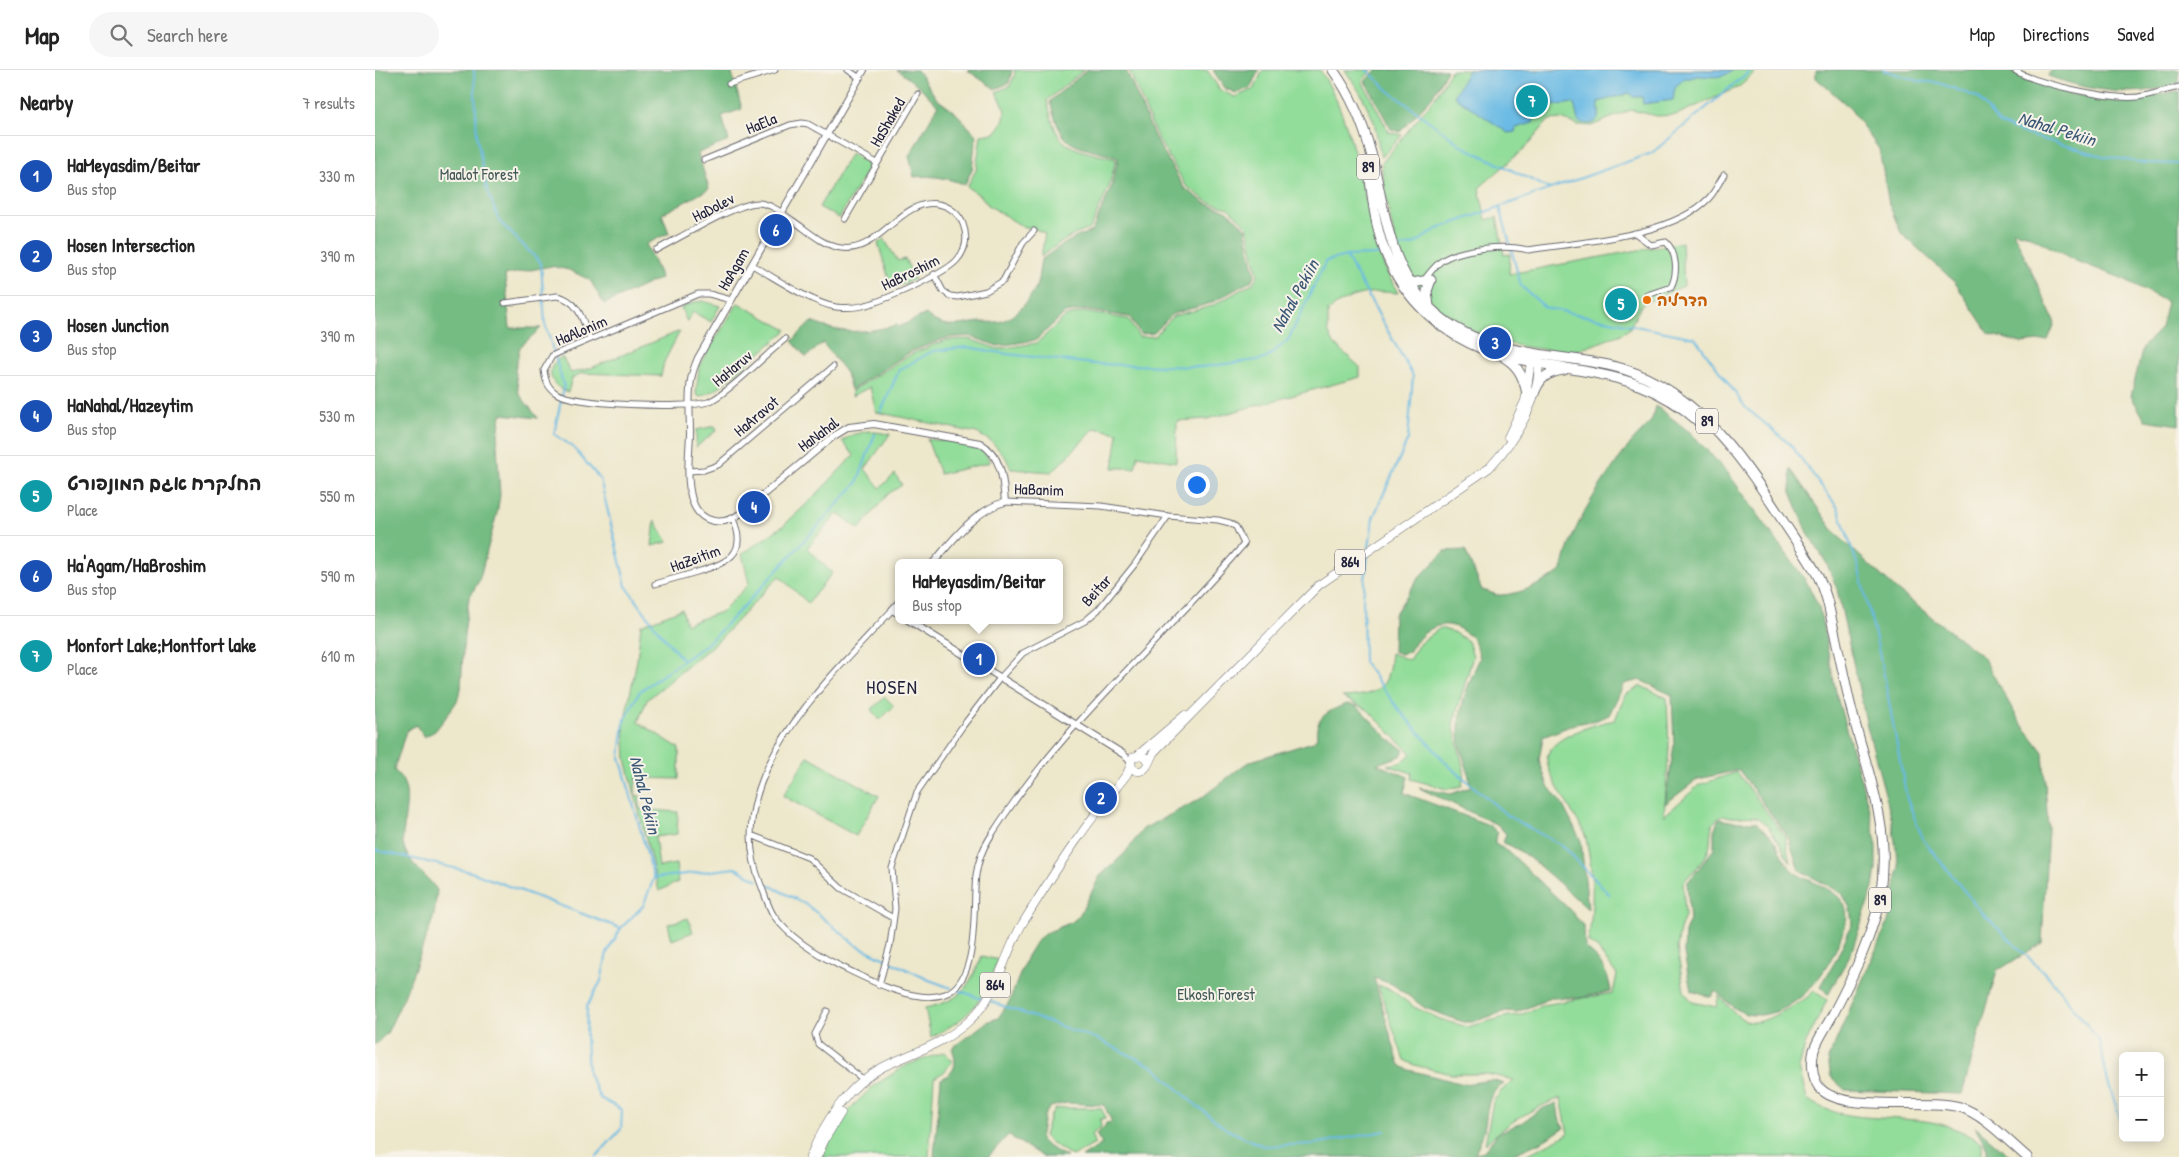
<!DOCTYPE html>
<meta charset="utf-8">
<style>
:root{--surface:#fff;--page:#f6f6f6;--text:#222;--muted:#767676;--line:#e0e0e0;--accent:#b5179e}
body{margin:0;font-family:"Patrick Hand","Playpen Sans Hebrew",sans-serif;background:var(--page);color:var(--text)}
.controls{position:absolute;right:15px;bottom:15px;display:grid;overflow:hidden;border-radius:8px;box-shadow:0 2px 12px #0003}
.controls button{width:45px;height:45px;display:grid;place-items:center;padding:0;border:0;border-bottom:1px solid var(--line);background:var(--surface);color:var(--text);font:25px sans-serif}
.you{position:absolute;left:821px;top:414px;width:18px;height:18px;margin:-12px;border:4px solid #fff;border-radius:50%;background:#1a73e8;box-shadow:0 0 0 8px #1a73e833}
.badge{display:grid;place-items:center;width:32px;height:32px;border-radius:50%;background:var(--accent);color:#fff;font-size:16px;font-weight:700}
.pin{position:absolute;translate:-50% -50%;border:2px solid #fff;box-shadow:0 1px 5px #0006}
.popup{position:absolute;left:520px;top:489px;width:168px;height:65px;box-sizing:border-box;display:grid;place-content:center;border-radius:8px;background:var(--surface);filter:drop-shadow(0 1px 4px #0005);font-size:16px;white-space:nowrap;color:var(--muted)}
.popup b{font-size:19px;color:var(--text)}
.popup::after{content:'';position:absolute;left:50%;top:100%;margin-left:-10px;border:10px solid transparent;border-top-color:var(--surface)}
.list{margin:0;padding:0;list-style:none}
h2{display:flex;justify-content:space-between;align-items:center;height:65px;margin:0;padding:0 20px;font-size:21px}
h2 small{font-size:16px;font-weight:400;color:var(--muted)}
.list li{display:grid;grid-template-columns:32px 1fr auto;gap:15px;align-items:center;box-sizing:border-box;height:80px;padding:0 20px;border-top:1px solid var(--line)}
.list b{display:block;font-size:19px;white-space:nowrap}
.list p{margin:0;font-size:16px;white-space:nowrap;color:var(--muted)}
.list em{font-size:16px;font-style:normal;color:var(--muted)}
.icon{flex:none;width:28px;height:28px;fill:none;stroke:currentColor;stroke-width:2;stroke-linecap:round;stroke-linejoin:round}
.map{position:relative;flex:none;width:1804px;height:1087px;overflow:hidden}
header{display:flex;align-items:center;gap:30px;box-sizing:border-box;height:70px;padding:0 25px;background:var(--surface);border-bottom:1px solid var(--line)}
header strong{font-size:24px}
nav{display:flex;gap:28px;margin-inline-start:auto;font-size:18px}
.search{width:350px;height:45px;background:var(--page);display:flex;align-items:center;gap:12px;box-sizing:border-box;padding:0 18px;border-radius:28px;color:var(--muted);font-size:19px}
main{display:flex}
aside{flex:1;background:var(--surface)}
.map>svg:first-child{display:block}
.green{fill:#92dd9a;stroke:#5a806a}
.forest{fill:#75bc82;stroke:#4c6f5e}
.water{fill:#69bae4;stroke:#466e90}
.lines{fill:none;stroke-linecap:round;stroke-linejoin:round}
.stream{stroke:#69bae4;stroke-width:2}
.minor-casing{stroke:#69676d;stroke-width:7}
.tertiary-casing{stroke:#69676d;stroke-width:8}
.primary-casing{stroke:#69676d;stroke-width:9}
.trunk-casing{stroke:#69676d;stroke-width:11}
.minor{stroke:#fff;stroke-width:5}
.tertiary{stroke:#fff;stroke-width:6}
.primary{stroke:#fff;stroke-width:8}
.trunk{stroke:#fff;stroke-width:9}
.food-dot{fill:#e8710a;stroke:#f7f3e8;stroke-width:2}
.labels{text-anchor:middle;stroke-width:4;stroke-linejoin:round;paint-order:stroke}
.shield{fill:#f7f3e8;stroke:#62616f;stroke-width:1}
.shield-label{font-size:15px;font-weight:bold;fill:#22223b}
.street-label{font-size:16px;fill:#22223b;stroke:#f7f3e8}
.park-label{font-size:16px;fill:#445a58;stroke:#f7f3e8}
.food-label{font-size:16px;font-weight:bold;fill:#c56008;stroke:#f7f3e8;text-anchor:start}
.water-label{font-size:18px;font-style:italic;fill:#3b5776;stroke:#f7f3e8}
.quarter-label{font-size:19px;letter-spacing:1px;fill:#22223b;stroke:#f7f3e8}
</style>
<header>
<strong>Map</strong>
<div class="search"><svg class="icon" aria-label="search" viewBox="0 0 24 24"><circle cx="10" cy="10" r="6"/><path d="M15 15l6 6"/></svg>Search here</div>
<nav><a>Map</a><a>Directions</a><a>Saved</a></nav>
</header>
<main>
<aside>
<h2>Nearby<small>7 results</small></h2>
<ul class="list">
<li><span class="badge" style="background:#1a4fb4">1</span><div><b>HaMeyasdim/Beitar</b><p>Bus stop</p></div><em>330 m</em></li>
<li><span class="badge" style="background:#1a4fb4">2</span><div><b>Hosen Intersection</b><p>Bus stop</p></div><em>390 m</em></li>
<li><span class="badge" style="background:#1a4fb4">3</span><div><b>Hosen Junction</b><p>Bus stop</p></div><em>390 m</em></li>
<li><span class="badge" style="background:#1a4fb4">4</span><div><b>HaNahal/Hazeytim</b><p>Bus stop</p></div><em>530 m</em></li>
<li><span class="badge" style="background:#0f9aa8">5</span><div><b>החלקרח אגם המונפורט</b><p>Place</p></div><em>550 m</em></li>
<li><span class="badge" style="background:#1a4fb4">6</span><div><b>Ha'Agam/HaBroshim</b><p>Bus stop</p></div><em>590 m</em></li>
<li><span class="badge" style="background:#0f9aa8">7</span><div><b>Monfort Lake;Montfort lake</b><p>Place</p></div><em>610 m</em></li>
</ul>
</aside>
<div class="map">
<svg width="1804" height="1087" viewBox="0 0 1804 1087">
<rect width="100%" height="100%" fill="#f7f3e8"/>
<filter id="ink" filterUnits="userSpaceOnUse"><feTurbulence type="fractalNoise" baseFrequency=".02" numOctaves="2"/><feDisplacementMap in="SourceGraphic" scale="10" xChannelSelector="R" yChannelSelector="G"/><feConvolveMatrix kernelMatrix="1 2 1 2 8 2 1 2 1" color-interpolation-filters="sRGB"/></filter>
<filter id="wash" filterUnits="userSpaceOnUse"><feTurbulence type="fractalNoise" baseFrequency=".0096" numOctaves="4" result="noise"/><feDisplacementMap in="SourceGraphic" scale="20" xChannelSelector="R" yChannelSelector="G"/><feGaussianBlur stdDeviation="1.12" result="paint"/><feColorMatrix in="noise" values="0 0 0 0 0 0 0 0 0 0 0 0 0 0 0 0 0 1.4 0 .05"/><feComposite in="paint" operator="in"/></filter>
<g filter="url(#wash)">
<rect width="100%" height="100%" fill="#ede7cb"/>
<path class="green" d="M639 0H709L672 30C675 43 678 61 688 71 698 81 726 85 741 89L734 117 715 159C696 165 682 174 666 187L670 164 659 158H650L613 135 606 126 592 117 601 100 606 65 620 63C634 46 632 40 621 22L635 16 640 4Z
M754 0H832L845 20 860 27 879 19 888 0H945C982 57 985 125 1006 188 1010 200 1017 212 1023 223 996 220 975 224 953 241V261L959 274 985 297V307L832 349 802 351 801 392 763 385 760 398H738L743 363 720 358 677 402 636 399 631 388 617 372 602 363 501 342 495 317 477 326V321L538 283 571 270 594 269 623 279 662 273 691 246 709 242 753 249 764 267 780 266 798 246 837 236 878 213 883 205 872 156 853 138 833 132 811 116 782 67Z
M970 0H997L987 11 1014 62 1027 65 1006 88 999 51 986 24Z
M1076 0H1379L1378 4 1364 17 1301 45 1282 46 1256 40 1216 56 1203 55 1186 49 1174 50 1152 76 1104 118 1111 150 1122 147 1129 185 1135 184 1134 204 1307 172 1309 216 1267 234 1254 259 1246 264C1233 269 1205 281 1192 282 1183 282 1174 280 1165 279 1101 272 1051 244 1025 183 1014 155 1011 123 1006 94L1059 29Z
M476 83 495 95 464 148 444 137Z
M509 169 523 191 530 189 540 209 517 219 503 173Z
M328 231 345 236 336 252 318 242 312 252 306 238 320 232Z
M363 233 412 260 341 320 324 327 321 323 324 299 328 289Z
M305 261 289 292 286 306 207 303 197 308 193 322C175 317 168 297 187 287L196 303 216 298Z
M340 356 342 360 321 377V360Z
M493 361 515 364 490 399 505 418 520 404 527 415 513 424 484 459 463 443 432 478 457 503 433 533 404 506 344 570 272 630 263 652 304 678V709L261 708 260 725 265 726 264 739 303 742 302 764 280 767 284 797 301 794 303 812 284 821 251 689 249 654 262 590 266 555 307 539 311 554 346 542 374 514 367 484 409 455 438 428 479 385 467 371 477 365Z
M552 369C570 372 608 369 614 391L613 393 565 404Z
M280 450 293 472 277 476Z
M1065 558 1078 562 1093 571 1098 586 1078 654 1089 700 1087 716 1071 719 1036 709 1037 703 1012 695 1025 693 1036 684 993 640 967 627C985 626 1009 625 1013 603 1015 597 1015 590 1016 583L1034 590 1044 574Z
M1266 616 1292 628 1294 678 1289 746 1324 715 1362 702 1410 766 1415 793C1409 782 1393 749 1380 747 1369 745 1360 750 1349 745 1331 753 1338 765 1334 779 1330 792 1316 802 1308 813L1310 846 1305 860 1302 878 1309 921 1317 932 1341 937 1344 926C1368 952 1372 961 1406 942 1419 936 1429 931 1439 921L1452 930 1430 975 1424 998 1432 1029C1468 1055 1519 1044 1561 1053 1576 1056 1594 1064 1607 1073V1087H1147L1193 1064 1186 1028C1159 1037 1129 1055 1110 1074L1118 1032 1126 1021 1139 1010 1112 1004H1076L1039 995 1029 990 1003 915 1016 920 1039 937 1065 949 1092 957 1134 946 1145 945 1168 935 1238 923 1242 905 1222 878 1213 872C1219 838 1219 803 1211 769 1209 760 1202 750 1197 742 1190 729 1170 701 1172 687 1176 666 1223 653 1240 650L1250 625Z
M510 627 519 636 505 650 496 640Z
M433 686 504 726 481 766 408 726Z
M313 848 318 862 297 870 293 854Z
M607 886 623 890C605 934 599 945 556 967L550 938C587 930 593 919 607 886Z
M570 982 577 992 569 1002 559 1008 554 1087H447L469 1045 498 1016 532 995Z
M690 1038H726L731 1048 725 1049 726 1057 716 1065 720 1074 697 1086 674 1071 669 1066 675 1046 680 1039Z"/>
<path class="forest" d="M0 0H356L367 39 347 46 354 71 323 83 334 119 287 144 294 163 271 174 286 208 229 234 215 210 194 200 176 196 130 205 135 258H166L145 277 140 301 144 324 163 348 126 344 122 374 125 425 122 443 104 511 94 528 89 564 86 619 82 631 71 647 60 661 49 667 41 655 31 661 19 700C38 717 30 735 29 758 28 763 27 769 28 774 33 794 51 804 62 820L59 846 29 927 12 963 0 975Z
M522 0H542L562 29 581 43 601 65 597 99 590 115C573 108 558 105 539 107L534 86 563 36 545 17Z
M592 0H637L634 13 620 19Z
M712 0H751L780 68 809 118 832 134 851 140 870 158 880 205 876 211 836 233 797 244 779 263 765 264 755 247 709 240 690 243 661 270 623 276 594 266 571 268 537 281 476 320 471 303 448 273 431 287 417 271 436 252C469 265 488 263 522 255L524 257 551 244C565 258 579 256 598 253 606 251 613 253 621 252 638 251 654 231 661 217 664 209 664 199 666 190 683 177 697 168 717 161L736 118 743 88C698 73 688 83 675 31Z
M838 0H884L875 18 861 23 849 18Z
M1001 0H1072L1057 27 1025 62 1016 59 990 11Z
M1441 0H1633L1694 24 1752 30 1804 21V355L1770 350 1756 326 1768 277 1786 258 1792 232 1749 209 1701 191 1651 164 1638 161 1680 253 1673 270 1646 273 1614 264 1579 211 1526 163 1514 134 1504 79 1474 37 1441 8Z
M1676 0H1804V13C1762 29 1714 21 1673 6Z
M1281 336 1316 363 1353 403 1431 511 1444 537 1462 627 1495 742 1501 772V799L1498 818 1476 883 1453 925 1446 916 1461 890 1477 854 1475 838 1467 823 1424 800 1413 767 1364 700 1323 709 1290 734 1299 675 1297 625 1265 610 1249 614 1234 645 1222 650 1200 654 1168 667 1164 690 1173 716 1187 734 1206 771 1213 839C1195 824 1148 777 1128 773L1131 764 1123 755 1044 718 1076 724 1095 717C1095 702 1088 689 1085 675 1080 645 1093 614 1105 588 1103 582 1102 574 1098 569 1095 565 1089 562 1085 559 1064 547 1045 563 1034 582L1026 584 1018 581 1019 545 1042 510 1070 481 1090 480 1107 520C1112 521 1118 524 1123 525 1142 526 1172 512 1187 500 1197 453 1227 411 1256 373 1269 357 1276 358 1281 336Z
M1415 398 1460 463 1523 521 1608 587 1643 649 1668 682 1673 757 1667 873 1622 901 1587 1024 1470 1020 1456 1007 1453 989 1513 852 1524 797 1516 746 1492 656 1462 519 1452 494 1434 465 1416 422Z
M972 634 982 636 1013 668 1029 680 1026 686 1002 694 1033 707 1029 723 1114 755 1123 763 1120 768V774L1134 782 1196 841 1209 857 1210 877C1225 890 1233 902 1236 921L1205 928H1176L1142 942 1131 941 1098 952H1088L1050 938 1017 914 999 908 1023 991 1026 996 1034 1000 1089 1014 1117 1010 1129 1014C1110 1024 1113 1042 1109 1060 1107 1068 1103 1076 1100 1083L1109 1081 1123 1063 1146 1053 1166 1039 1182 1033 1184 1048 1189 1058 1168 1071 1132 1087H707L727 1074 721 1064 730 1056 731 1053 737 1052 729 1035 692 1033 675 1037 669 1046 665 1069 672 1076 692 1087H668L633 1065 613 1087H559L566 1009C582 1002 582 992 577 978L612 952 623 948 634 932 652 886 662 870 671 863 697 852 704 846 725 806 750 783 768 759 825 729 869 695 879 690 938 672 942 667C939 647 955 640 972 634Z
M1344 749 1360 752H1381C1384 757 1390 761 1395 765 1405 777 1409 798 1424 805 1437 812 1464 821 1470 836 1474 847 1470 856 1466 866 1454 902 1421 947 1378 945 1361 944 1352 930 1340 921L1336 927 1316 921 1309 883 1310 862 1315 850 1312 813 1339 779V760Z
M1600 1056 1636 1087H1612V1078Z"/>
<path class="water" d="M1093 0H1358C1346 10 1336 6 1322 6 1317 7 1315 9 1310 8L1300 17 1298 30 1268 34 1267 27H1258L1255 23 1223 32C1223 36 1225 42 1224 45 1222 56 1210 55 1203 51L1199 33 1167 37 1166 44 1159 49 1158 53 1141 58 1140 62 1133 63 1079 26Z"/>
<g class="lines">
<path class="stream" d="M99 0 102 66 111 116 124 151 166 193 170 254 189 316 179 364 198 377 225 409 251 516 282 559 307 589
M992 0 1014 21 1087 76 1175 119
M1508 0 1544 11 1564 13 1602 27 1625 54 1656 66 1728 86 1770 93 1804 94
M1125 137 1146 216 1171 238 1320 268 1371 338 1415 374 1463 438 1483 496 1498 556 1509 605 1532 729 1549 771 1608 844 1674 907 1724 970 1733 1012 1748 1057
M1023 178 1039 174 1062 159 1277 83 1376 0
M971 186 1038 306 1033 369 998 448 994 478
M506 342 524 300 558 281 592 277 632 284 720 294 826 297 890 289 913 270 951 191 971 186 1000 185 1007 183
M993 485 988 527 989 592 1025 641 1072 694 1133 746 1189 777 1235 825
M0 780 96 802 245 858
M279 808 360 798 383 810
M388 812 432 835 481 875 554 910 576 918
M581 919 609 930
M614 931 722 969 779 997 816 1031 851 1059 888 1076 939 1074 1010 1061
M221 1087 246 1059 247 1040 225 1028 213 1003 211 967 212 936 226 911 232 883 246 858 268 836 279 808 245 687 249 651 265 621 333 573 372 533 482 413 500 364"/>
</g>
</g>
<g filter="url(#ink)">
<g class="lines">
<defs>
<path id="minor" d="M473 0 485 8
M1639 0C1661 14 1737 30 1763 27 1776 25 1791 20 1804 17
M354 14 400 0
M329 90 415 55 427 53 433 54 502 93
M470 149 543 24
M1260 163 1276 175 1291 172C1302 183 1303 203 1296 217L1272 225
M281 180C301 170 365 131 384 133 396 134 407 143 417 150 431 159 448 176 466 178 504 184 525 128 563 134 575 136 584 144 588 154 593 167 591 180 582 190 570 204 510 230 491 235 481 238 471 238 461 237 436 233 399 207 377 195
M559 204 568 221 575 226 583 227 611 221 628 211 648 173 659 161
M1047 213C1052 206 1058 198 1065 192 1083 178 1132 174 1153 180 1204 172 1297 167 1334 128 1340 122 1344 112 1349 105
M356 230 334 224H323L183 283 177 286 169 300C170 309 172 317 181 323 199 335 311 339 333 332 350 326 393 283 410 269
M130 233 182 226C204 230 208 251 215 269
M314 401 329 400 343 395 458 297
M280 514C294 510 308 506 322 502 351 493 374 485 358 449
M517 540C453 611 342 709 386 815 390 825 393 837 399 846 415 868 441 884 465 896 492 909 540 935 570 924 606 910 597 836 601 805 603 792 607 780 614 769 683 658 785 573 869 474L861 457 855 453 843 450 793 446 726 436 630 432
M376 765 434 788 466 818 518 848
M504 915 515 875 520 839 517 798 542 722 587 657 625 608 648 583 710 551 723 540 760 494 793 446
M452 941 440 964 443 974 489 1010"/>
<path id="tertiary" d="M489 0 323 288C320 295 317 302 316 310 313 328 315 347 315 364 314 385 311 409 317 430 325 454 348 457 366 443L459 366 474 357 499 354 605 373C627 386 628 409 630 432 600 440 578 470 558 493
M524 532 517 540 524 544
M533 550 748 684 756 692"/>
<path id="primary" d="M1133 367 1150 331 1156 292 1159 289
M763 685 810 645
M773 693 771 688 766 685 758 687C755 693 756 702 765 701 773 700 775 688 779 682L944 515 1114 398C1140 370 1168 328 1163 287
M435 1087C449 1052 473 1015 508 997 538 982 568 975 594 951 622 926 628 888 646 856 665 825 685 793 706 764 720 743 737 724 752 704L756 694
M442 1087 450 1069 466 1043"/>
<path id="trunk" d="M958 0C976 25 988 53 996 83 1010 137 1012 196 1055 238 1104 286 1171 282 1233 295 1314 312 1364 383 1406 448 1418 467 1432 486 1443 506 1453 525 1455 545 1460 565 1464 585 1469 605 1473 625 1492 710 1528 774 1495 863 1485 892 1471 919 1457 946 1451 957 1443 969 1439 980 1436 991 1437 1008 1444 1017 1465 1044 1550 1027 1585 1037 1608 1044 1633 1071 1652 1087
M994 101C997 126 1000 155 1009 179 1028 230 1070 268 1122 284 1146 291 1172 294 1197 299 1246 307 1286 317 1324 352
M1033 209 1038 213 1048 211
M1054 236 1052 221 1056 210
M1130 288C1144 296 1149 309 1152 324
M1158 326C1164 309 1171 302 1189 300"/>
</defs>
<use href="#minor" class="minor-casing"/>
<use href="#tertiary" class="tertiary-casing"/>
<use href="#primary" class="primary-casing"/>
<use href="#trunk" class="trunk-casing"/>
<use href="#minor" class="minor"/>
<use href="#tertiary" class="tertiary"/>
<use href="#primary" class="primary"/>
<use href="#trunk" class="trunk"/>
</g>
</g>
<circle class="food-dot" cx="1272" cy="230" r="5"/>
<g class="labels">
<g class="shield">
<rect x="982" y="84.5" width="22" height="25" rx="4"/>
<rect x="1321" y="338.5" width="22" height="25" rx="4"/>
<rect x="960" y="479.5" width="30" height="25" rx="4"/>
<rect x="1494" y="817.5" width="22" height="25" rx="4"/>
<rect x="605" y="902.5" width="30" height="25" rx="4"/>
</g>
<g class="shield-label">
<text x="993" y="102">89</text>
<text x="1332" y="356">89</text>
<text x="975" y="497">864</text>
<text x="1505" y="835">89</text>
<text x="620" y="920">864</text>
</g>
<g class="street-label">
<text transform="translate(512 52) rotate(-60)" y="6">HaShaked</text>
<text transform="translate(386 53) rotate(-22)" y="6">HaEla</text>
<text transform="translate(338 137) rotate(-27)" y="6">HaDolev</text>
<text transform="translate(358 199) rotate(-60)" y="6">HaAgam</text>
<text transform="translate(535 202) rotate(-26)" y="6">HaBroshim</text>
<text transform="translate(206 260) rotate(-23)" y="6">HaAlonim</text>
<text transform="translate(357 298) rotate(-40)" y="6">HaHaruv</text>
<text transform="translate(381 346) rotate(-40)" y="6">HaAravot</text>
<text transform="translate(443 364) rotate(-37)" y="6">HaNahal</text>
<text transform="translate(664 419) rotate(2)" y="6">HaBanim</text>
<text transform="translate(320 488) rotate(-20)" y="6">HaZeitim</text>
<text transform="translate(721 520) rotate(-48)" y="6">Beitar</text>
</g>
<g class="park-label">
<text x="104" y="110">Maalot Forest</text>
<text x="841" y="930">Elkosh Forest</text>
</g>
<g class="food-label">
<text x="1282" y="236">הדרליה</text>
</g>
<g class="water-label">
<text transform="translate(1682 59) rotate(17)" y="6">Nahal Pekiin</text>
<text transform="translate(920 226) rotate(-61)" y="6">Nahal Pekiin</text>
<text transform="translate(270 725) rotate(76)" y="6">Nahal Pekiin</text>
</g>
<g class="quarter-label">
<text x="517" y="624">HOSEN</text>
</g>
</g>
</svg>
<div class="controls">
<button>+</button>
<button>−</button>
</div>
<div class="you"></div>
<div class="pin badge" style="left:604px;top:589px;background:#1a4fb4">1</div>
<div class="popup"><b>HaMeyasdim/Beitar</b>Bus stop</div>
<div class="pin badge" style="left:726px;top:728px;background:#1a4fb4">2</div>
<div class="pin badge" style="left:1120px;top:273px;background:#1a4fb4">3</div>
<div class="pin badge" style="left:379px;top:437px;background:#1a4fb4">4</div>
<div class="pin badge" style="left:1246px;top:234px;background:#0f9aa8">5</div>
<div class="pin badge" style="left:401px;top:160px;background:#1a4fb4">6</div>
<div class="pin badge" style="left:1157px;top:31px;background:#0f9aa8">7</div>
</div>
</main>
